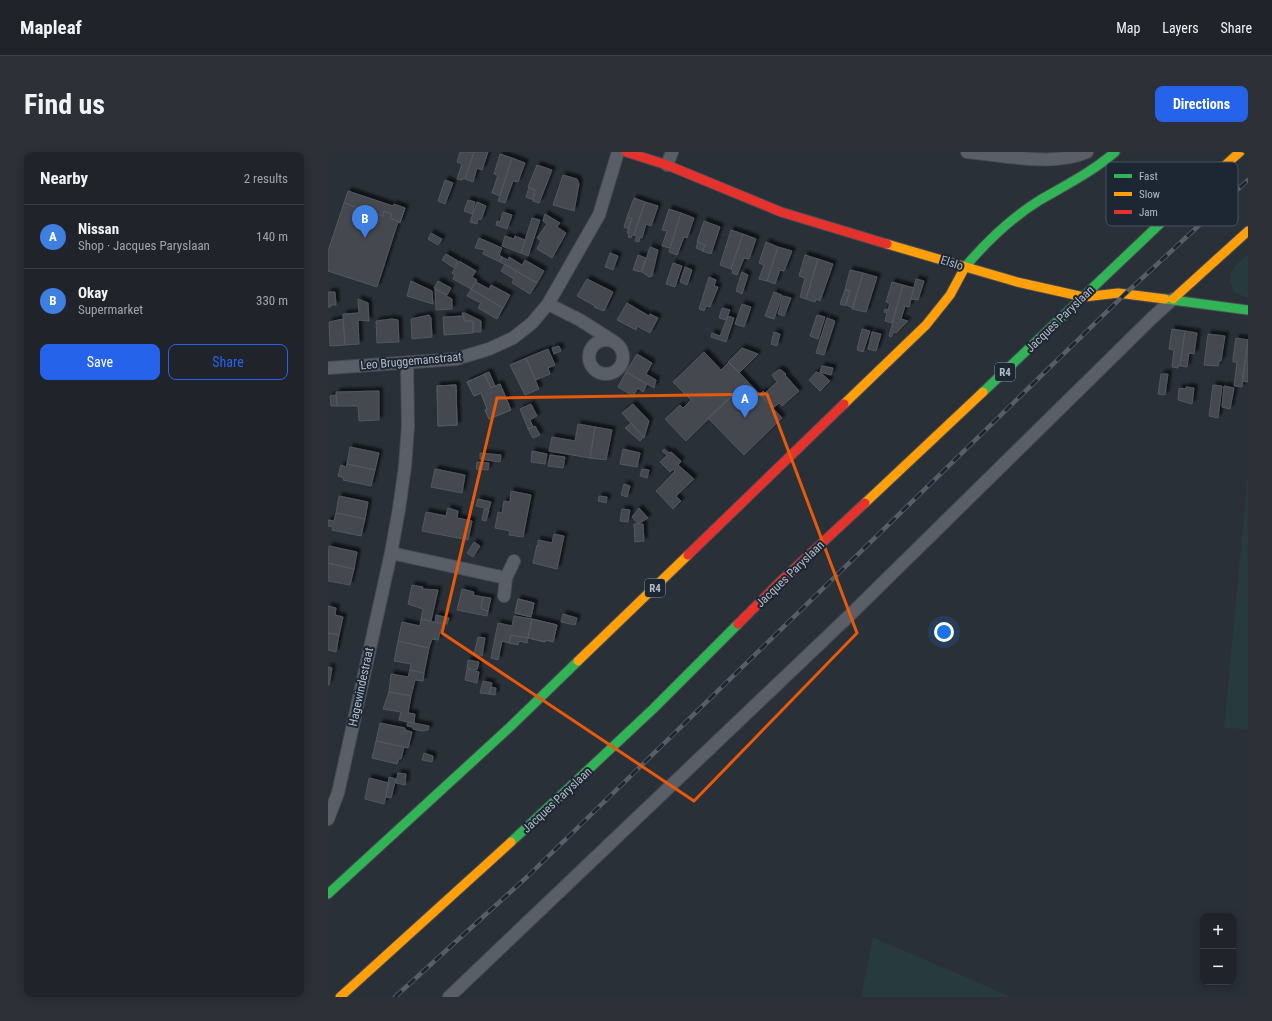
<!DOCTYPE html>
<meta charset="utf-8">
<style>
:root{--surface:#20242a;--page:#2d3036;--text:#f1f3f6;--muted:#a2a4a8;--line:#3d4147;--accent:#2563eb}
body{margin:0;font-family:"Roboto Condensed",sans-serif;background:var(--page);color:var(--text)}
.controls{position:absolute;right:12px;bottom:12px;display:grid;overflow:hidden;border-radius:8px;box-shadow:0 2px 10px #0003}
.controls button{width:36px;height:36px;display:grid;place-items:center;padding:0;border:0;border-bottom:1px solid var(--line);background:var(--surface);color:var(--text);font:20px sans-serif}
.you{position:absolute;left:616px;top:480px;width:14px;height:14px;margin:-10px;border:3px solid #fff;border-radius:50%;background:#1a73e8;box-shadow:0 0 0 6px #1a73e833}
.badge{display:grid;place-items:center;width:26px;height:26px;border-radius:50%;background:var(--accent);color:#fff;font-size:13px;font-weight:700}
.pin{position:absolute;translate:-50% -33px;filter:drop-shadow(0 1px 2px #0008)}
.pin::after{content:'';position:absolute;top:21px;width:14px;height:12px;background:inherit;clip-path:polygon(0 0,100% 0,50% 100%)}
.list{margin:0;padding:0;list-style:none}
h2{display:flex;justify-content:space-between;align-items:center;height:52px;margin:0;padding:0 16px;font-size:17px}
h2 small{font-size:13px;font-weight:400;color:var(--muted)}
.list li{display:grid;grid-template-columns:26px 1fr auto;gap:12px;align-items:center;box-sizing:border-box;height:64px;padding:0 16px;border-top:1px solid var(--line)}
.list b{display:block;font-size:15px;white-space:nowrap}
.list p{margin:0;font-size:13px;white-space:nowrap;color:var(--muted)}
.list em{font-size:13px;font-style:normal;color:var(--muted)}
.actions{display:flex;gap:8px;padding:12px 16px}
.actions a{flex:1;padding:9px 0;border:1px solid var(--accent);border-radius:8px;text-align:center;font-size:14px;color:var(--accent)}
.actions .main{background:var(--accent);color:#fff}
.map{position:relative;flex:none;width:920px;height:845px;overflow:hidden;border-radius:8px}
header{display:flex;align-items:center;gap:24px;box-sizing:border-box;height:56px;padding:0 20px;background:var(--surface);border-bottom:1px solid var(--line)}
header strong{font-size:19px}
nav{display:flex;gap:22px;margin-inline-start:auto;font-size:14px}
.intro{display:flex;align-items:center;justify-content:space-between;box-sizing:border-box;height:96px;padding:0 24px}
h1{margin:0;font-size:28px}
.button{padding:10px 18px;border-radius:8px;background:var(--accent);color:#fff;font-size:14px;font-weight:700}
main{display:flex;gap:24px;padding:0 24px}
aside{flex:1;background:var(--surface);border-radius:8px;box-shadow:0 2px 10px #0003}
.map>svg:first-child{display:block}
.green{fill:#273a3e}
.building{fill:#444950;stroke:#52575f;filter:url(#shadow)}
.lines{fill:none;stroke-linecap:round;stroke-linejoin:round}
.street-casing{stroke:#484c53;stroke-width:14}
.fast-casing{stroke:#484c53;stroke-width:11}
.slow-casing{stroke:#484c53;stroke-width:11}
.jam-casing{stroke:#484c53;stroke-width:11}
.street{stroke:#5a5e66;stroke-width:12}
.fast{stroke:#30b455;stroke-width:9}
.slow{stroke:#ff9f0a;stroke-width:9}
.jam{stroke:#e5322d;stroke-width:9}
.rail-casing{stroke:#595d64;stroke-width:4.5}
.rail{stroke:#1d2633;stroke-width:3;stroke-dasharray:9;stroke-linecap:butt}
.marked{fill:none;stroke:#e8590c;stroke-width:3;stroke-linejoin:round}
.labels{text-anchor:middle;stroke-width:4;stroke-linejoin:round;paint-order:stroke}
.shield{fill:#1d2633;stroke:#878f9c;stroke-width:1}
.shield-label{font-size:11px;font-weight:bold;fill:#b4bcc9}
.street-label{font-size:12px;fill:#b4bcc9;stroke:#1d2633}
.key{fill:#1d2633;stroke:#4a5360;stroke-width:1}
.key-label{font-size:11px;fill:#b4bcc9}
</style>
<header>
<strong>Mapleaf</strong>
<nav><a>Map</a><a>Layers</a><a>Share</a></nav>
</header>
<div class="intro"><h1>Find us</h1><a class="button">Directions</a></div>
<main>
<aside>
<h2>Nearby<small>2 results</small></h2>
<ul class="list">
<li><span class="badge" style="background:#3f7fe0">A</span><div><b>Nissan</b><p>Shop · Jacques Paryslaan</p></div><em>140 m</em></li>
<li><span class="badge" style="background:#3f7fe0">B</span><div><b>Okay</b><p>Supermarket</p></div><em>330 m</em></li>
</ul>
<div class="actions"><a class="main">Save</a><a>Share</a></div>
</aside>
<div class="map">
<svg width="920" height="845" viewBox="0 0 920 845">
<defs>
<filter id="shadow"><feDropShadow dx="3.5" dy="-3.5" stdDeviation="1" flood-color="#0009"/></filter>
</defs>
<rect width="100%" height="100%" fill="#2a3038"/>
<path class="green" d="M920 102V146L906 140C897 121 906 114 920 102Z
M920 321V577L896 576Z
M545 785 683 845H533Z"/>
<path class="building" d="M132 0H146L137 27 135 26 134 28 129 27 134 12 129 10Z
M146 0H160L154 18 149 16 145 30 137 27Z
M172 2 184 6 172 44 164 41 170 23 166 22Z
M184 6 197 11 190 30 185 29 177 51 170 49Z
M209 13 224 18 211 51 205 49 207 38 200 35Z
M235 23 249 27 251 32 246 59 225 53Z
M117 28 125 31 117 52 110 49Z
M201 35 207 38 205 48 198 45Z
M20 39 65 54 66 52 77 56 72 70 62 66 64 62 56 59 55 64 16 51Z
M306 46 317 50 306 83H304L303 86 300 85 301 81H299L304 67 299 65Z
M140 48 147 50 144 62 136 59Z
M149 50 158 54 153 68 150 67 149 72 142 70Z
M317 50 330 54 323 74 318 72 314 86 312 85 311 90 307 89 309 84 306 83Z
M16 51 55 64 56 59 64 62 62 66 72 70 77 56 72 71 70 70 49 135 0 119V99Z
M341 57 353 61 342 96 334 94 339 79 334 78Z
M175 60 184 63 179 77 168 73 169 69 172 70Z
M353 61 366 66 359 86 356 85 349 103 341 100Z
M217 62 232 71 229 75 238 81 224 106 209 97 213 89 209 86 219 72 215 69Z
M299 65 304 67 300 77 296 75Z
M204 66 212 68 200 104 193 101Z
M376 69 392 75 383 102 374 99 377 93 369 90Z
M403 78 415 82 403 117 392 113Z
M103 81 114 87 110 93 100 87Z
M415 82 428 87 421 107 416 106 409 123 404 121 405 118 403 117Z
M177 84 186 87 187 84 197 88 193 101 174 94Z
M151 86 174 96 171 103 174 105 172 110 155 102 157 98 147 96Z
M370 90 377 93 375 99 368 96Z
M438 90 450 95 439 129 431 127 436 113 431 111Z
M322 95 330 98 324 124 321 125 314 120Z
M450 95 464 99 456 119 452 118 447 132 439 129Z
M282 101 290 104 285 118 277 115Z
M118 102 130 109 126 116 114 108Z
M310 103 318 106 313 120 305 118Z
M477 103 490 107 478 147 472 145 477 126 471 124Z
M174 105 180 108 181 105 194 113 197 108 216 119 209 131 172 110Z
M490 107 505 112 492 149 488 147 487 150 478 147Z
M131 109 148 119 144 125 149 128 143 137 125 127 127 123 124 121Z
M345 111 354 114 347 135 338 132Z
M177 112 209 131 202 142 184 131 186 127 173 119Z
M357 115 364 118 359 133 352 130Z
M522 118 535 121 525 156 518 153 522 139 517 138Z
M414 120 420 123 414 142 408 139Z
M535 121 549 125 538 160 524 157Z
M381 125 388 128 386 134 390 135 382 155 378 154 376 159 371 157Z
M259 127 285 140 276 159 266 155 267 154 249 144Z
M588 127 596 129 590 148 583 147Z
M83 129 104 139 105 152 79 144Z
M110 129 123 136 119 143 106 136Z
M148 130 161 137 163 133 182 143 175 156 143 137Z
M564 130 575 133 564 171 557 169 559 161 556 160 557 157 560 158 562 151 558 150Z
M575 133 586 136 581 155 577 154 573 167 580 169 568 181 566 180 563 185 561 184Z
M107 137 124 147V157L108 158Z
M143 137 175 156 169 167 150 156 153 151 139 144Z
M517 138 522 139 517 154 512 152Z
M0 140H7L8 153H2L3 155H0Z
M446 140 454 143 446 167 437 164Z
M455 144 463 146 456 164 450 162Z
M30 147 40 151 41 169 30 168 31 192 17 193 15 162 31 161Z
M299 151 321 164 322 162 330 166 322 181 309 174 308 178 289 168Z
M414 152 423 155 416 175 407 172Z
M394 156 402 158 398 168 391 166Z
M134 161H137L153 169V180H145V169H136Z
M101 163 103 166 104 185 84 187 83 167Z
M489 163 497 165 490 187 482 184Z
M136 164V169H145V181L116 183 115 165Z
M400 164 406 166 398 190 383 185 384 181 392 184Z
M499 166 507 169 496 203 488 201Z
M15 167 17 193 2 194 1 170Z
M64 167 70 168 71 190 49 191 48 169Z
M534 177 542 179 535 200 529 198Z
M844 177 857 179 852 214 850 213V216L844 215 846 198 841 197Z
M857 179 869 181 866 202 861 201 859 215 852 214Z
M446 180 452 182 449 194 443 192Z
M544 180 553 182 548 199 540 197Z
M880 182 897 184 893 209H891L890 214 876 213Z
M908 186 920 188 914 235 906 234 909 210H905V206Z
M920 189V230L914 229Z
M231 194 233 199 226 202 224 196Z
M414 196 430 202 411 221 400 210Z
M220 197 227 213 220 216 222 222 208 228 198 206Z
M376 200 393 218 401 210 419 229 358 289 337 267 352 253 355 256 363 248 345 230Z
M309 202 324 211 318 222 328 228 326 236 298 220Z
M198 206 211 237 197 243 182 213Z
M494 214 505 216 503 223 492 220Z
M450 218H453L458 222 457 223 471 239 454 254 451 251 445 256 432 242 435 239 437 241 449 230 444 223Z
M161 220 167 234 163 236 156 222Z
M298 220 319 232 315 240 310 236 305 244 290 235Z
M488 220 494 222 502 229 492 239 481 228Z
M157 222 163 236 172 232 183 258 161 267 157 258 159 257 153 241 146 244 139 230Z
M157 222 163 236 172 232 183 258 161 267 157 258 159 257 153 241 146 244 139 230Z
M833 222H840L837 243 830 242Z
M419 229 454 266 416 303 380 266Z
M128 233 129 273 110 274 109 234Z
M128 233 129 273 110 274 109 234Z
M885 233 894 234 890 266 881 264Z
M896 234 906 236 902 257 894 255Z
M858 235 866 236 864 252 850 248 851 236 858 237Z
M51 239V268L31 269 30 254H9L8 240Z
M8 243 9 254H3L2 244Z
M203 252 209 264 202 268 205 275 200 277 192 257Z
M305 252 321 269 316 286 294 261Z
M303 271 316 285 312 289 297 276Z
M250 272 267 275 262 306 221 299 224 285 247 289Z
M207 274 212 283 205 286 200 277Z
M267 275 284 278 278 308 262 306Z
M22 295 51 301 47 318 19 312Z
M295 297 312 301 309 315 292 312Z
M336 297 341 301 343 300 353 309 350 313 366 327 348 344 353 349 345 357 328 339 347 319 345 317 342 320 332 310 339 303 334 299Z
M204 299 219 302 217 312 203 310Z
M152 301 173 303 172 310 152 307Z
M222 303 237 305 235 316 220 314Z
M149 310 161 311 160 318 148 317Z
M19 312 47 318 43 334 15 328 16 326 10 324 13 313 18 315Z
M107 317 137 323 134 341 103 335Z
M314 317 321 318 319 326 312 324Z
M296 332 302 334 299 345 293 343Z
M183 339 203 343 195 385 181 383 182 379 167 376 170 360 174 361 176 349 182 350Z
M11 344 40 350 37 367 8 361Z
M271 344 279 345 278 351 270 349Z
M150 347 163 350 161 357 148 354Z
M120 356 130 359 129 366 144 369 140 388 94 379 98 360 118 364Z
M311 356 320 366 310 372 304 365Z
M156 357 161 358 158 369 154 368Z
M294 357 302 358 300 370 292 369Z
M8 361 37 367 33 384 4 378 5 375 0 374V368L6 369Z
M306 372H315L316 389 307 390Z
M226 382 236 384 229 417 205 411 209 393 210 394V388L224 391Z
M146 390 152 394 145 405 139 401Z
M1 394 29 400 26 417 0 411Z
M0 411 26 417 22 433 0 429Z
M84 433 95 435 94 437 110 438 103 469 93 467 95 457 80 452Z
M134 437 146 440 145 443 155 445 153 457 160 459 159 464 129 458Z
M155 445 163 446 160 459 153 457Z
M190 447 206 451 203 465 187 461Z
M190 447 206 451 203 465 187 461Z
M0 454 8 456 7 463 15 465 11 483 0 481Z
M235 462 249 466 247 473 233 470Z
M108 463 121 466 119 472 107 470Z
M186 464 204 467 200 486 183 483 181 491 174 489 170 508 163 506 170 471 184 474Z
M93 467 114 472 110 488 104 487 101 496 70 489 74 470 92 474Z
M204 467 229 473 225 490 218 488 217 490 200 486Z
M204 467 229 473 225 490 218 488 217 490 200 486Z
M0 481 11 483 8 500 0 498Z
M183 483 200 486 199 491 191 489 190 493 181 491Z
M150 485 157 486 154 504 146 502Z
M70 489 101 496 96 521 82 518 83 512 66 509Z
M140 508 151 510 149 518 139 516Z
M0 515 4 516 1 533H0Z
M139 517 151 520 149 531 137 528Z
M82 518 96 521 95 529 87 528 83 544 61 540 63 522 80 525Z
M155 529 164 531 161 542 152 541Z
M163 535 168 536 167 543 161 542Z
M61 540 83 544 80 561 87 562 86 571 71 568 73 560 55 557Z
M80 570 101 574 100 578 94 579 85 577V575L79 574Z
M52 571 77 576V578L84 580 80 596 48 589Z
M48 589 76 595 73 607H71L69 612 44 606Z
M96 601 105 604 104 610 94 608Z
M70 621 78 622 77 633 68 631Z
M61 625 68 627 63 646 58 645Z
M41 626 61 631 56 652 37 647Z"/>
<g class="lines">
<defs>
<path id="street" d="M639 0C675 3 726 15 759 0
M339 13 344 0
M220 152 252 168 285 189
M261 205a17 17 0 1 1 34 0a17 17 0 1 1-34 0Z
M0 216 128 207 161 197 185 186 204 171 220 152 271 63 290 0
M63 401 178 426
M176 444 178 426 186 409
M0 667 10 641 63 401 71 357 77 314 80 274 79 211
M121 845 523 462 825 165 845 147"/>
<path id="fast" d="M637 115C659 89 683 66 712 48 738 33 764 20 787 0
M837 147 920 158
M655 240 838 66
M183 690 325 557 410 472
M0 742 182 575 250 509"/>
<path id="slow" d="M838 66 912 0
M559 92 689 130 756 145 790 141 837 147
M845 147 920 79
M516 252 598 173 622 143 637 115
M537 351 655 240
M250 509 360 403
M12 845 183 690"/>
<path id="jam" d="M298 0 339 13 453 60 559 92
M360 403 516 252
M410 472 453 429 537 351"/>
</defs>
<use href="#street" class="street-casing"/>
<use href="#fast" class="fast-casing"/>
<use href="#slow" class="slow-casing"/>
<use href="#jam" class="jam-casing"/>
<use href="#street" class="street"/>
<use href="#fast" class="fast"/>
<use href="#slow" class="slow"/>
<use href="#jam" class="jam"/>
<defs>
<path id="rail" d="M67 845 200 724 797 142 920 28"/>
</defs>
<use href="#rail" class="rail-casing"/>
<use href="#rail" class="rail"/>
</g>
<path class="marked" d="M439 242 529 481 366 649 114 481 169 246Z"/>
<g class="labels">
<g class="shield">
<rect x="667" y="211" width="20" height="18" rx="3"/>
<rect x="317" y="427" width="20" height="18" rx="3"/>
</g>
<g class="shield-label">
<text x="677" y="224">R4</text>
<text x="327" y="440">R4</text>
</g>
<g class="street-label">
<text transform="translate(624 111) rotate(18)" y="4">Elslo</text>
<text transform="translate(732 167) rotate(-44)" y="4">Jacques Paryslaan</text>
<text transform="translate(83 209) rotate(-5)" y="4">Leo Bruggemanstraat</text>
<text transform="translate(462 422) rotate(-44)" y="4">Jacques Paryslaan</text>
<text transform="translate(33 535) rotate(-78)" y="4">Hagewindestraat</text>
<text transform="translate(229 648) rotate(-43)" y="4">Jacques Paryslaan</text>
</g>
</g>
<rect x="778" y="10" width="132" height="64" rx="6" class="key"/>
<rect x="786" y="22" width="18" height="4" fill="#30b455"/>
<rect x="786" y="40" width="18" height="4" fill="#ff9f0a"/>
<rect x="786" y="58" width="18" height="4" fill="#e5322d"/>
<g class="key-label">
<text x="811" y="28">Fast</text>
<text x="811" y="46">Slow</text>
<text x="811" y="64">Jam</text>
</g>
</svg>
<div class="controls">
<button>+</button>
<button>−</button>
</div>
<div class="you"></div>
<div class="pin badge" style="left:417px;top:266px;background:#3f7fe0">A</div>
<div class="pin badge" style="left:37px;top:86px;background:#3f7fe0">B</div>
</div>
</main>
